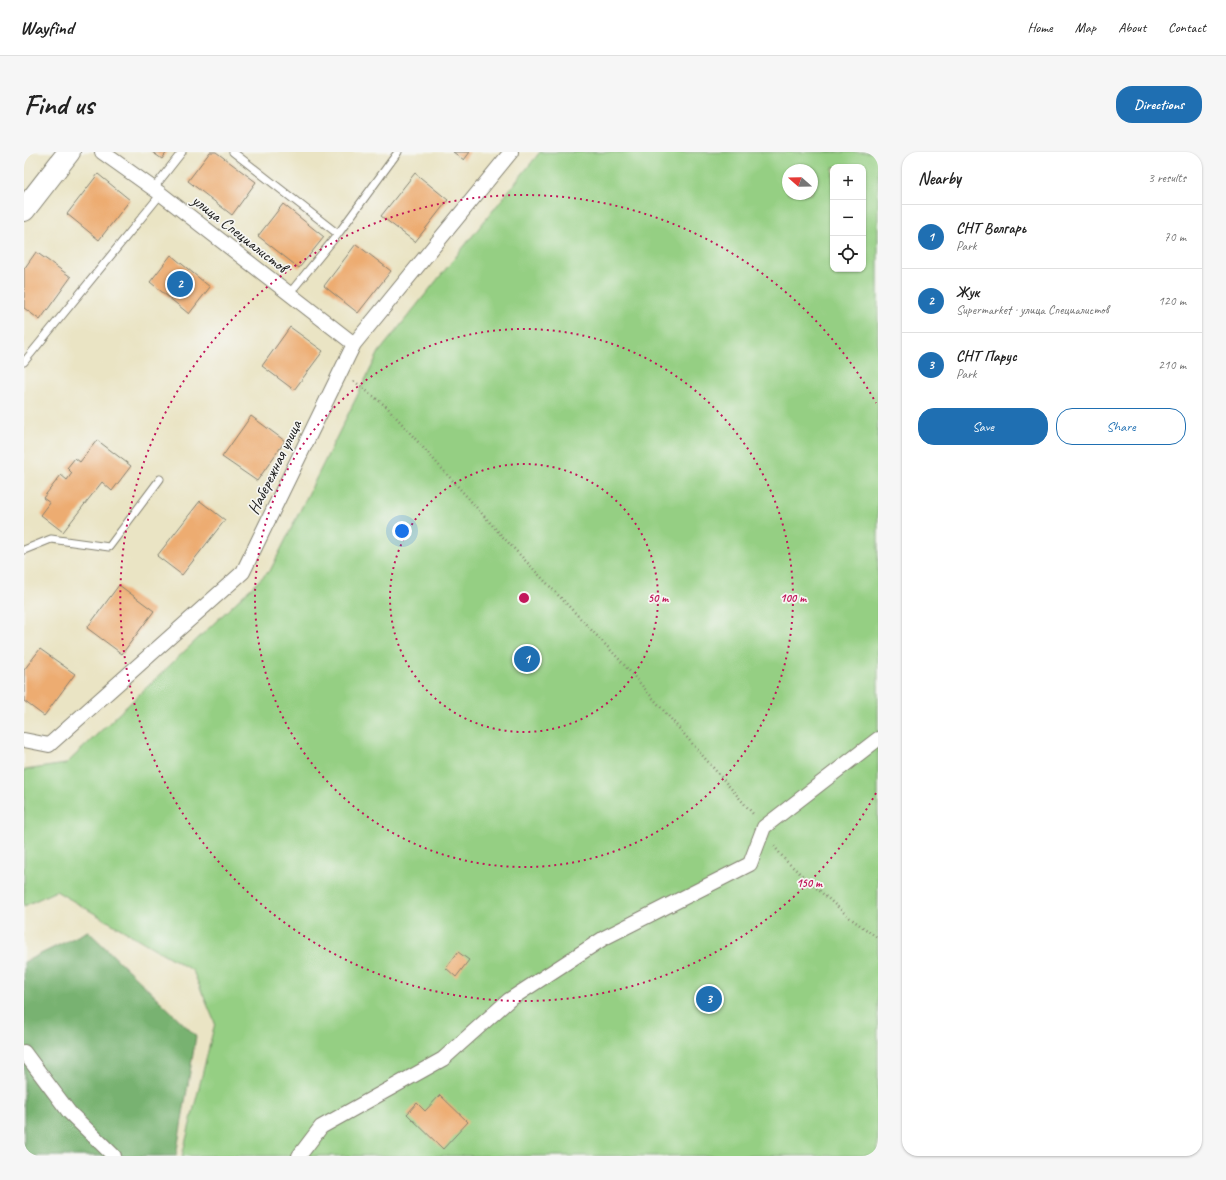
<!DOCTYPE html>
<meta charset="utf-8">
<style>
:root{--surface:#fff;--page:#f6f6f6;--text:#222;--muted:#767676;--line:#e0e0e0;--accent:#1f6fb2}
body{margin:0;font-family:Caveat,sans-serif;background:var(--page);color:var(--text)}
.controls{position:absolute;right:12px;top:12px;display:grid;overflow:hidden;border-radius:8px;box-shadow:0 1px 3px #0004}
.controls button{width:36px;height:36px;display:grid;place-items:center;padding:0;border:0;border-bottom:1px solid var(--line);background:var(--surface);color:var(--text);font:20px sans-serif}
.compass{position:absolute;left:758px;top:12px;width:36px;height:36px;border-radius:50%;background:var(--surface);box-shadow:0 1px 3px #0004;rotate:290deg}
.you{position:absolute;left:378px;top:379px;width:14px;height:14px;margin:-10px;border:3px solid #fff;border-radius:50%;background:#1a73e8;box-shadow:0 0 0 6px #1a73e833}
.badge{display:grid;place-items:center;width:26px;height:26px;border-radius:50%;background:var(--accent);color:#fff;font-size:13px;font-weight:700}
.pin{position:absolute;translate:-50% -50%;border:2px solid #fff;box-shadow:0 1px 4px #0006}
.list{margin:0;padding:0;list-style:none}
h2{display:flex;justify-content:space-between;align-items:center;height:52px;margin:0;padding:0 16px;font-size:17px}
h2 small{font-size:13px;font-weight:400;color:var(--muted)}
.list li{display:grid;grid-template-columns:26px 1fr auto;gap:12px;align-items:center;box-sizing:border-box;height:64px;padding:0 16px;border-top:1px solid var(--line)}
.list b{display:block;font-size:15px;white-space:nowrap}
.list p{margin:0;font-size:13px;white-space:nowrap;color:var(--muted)}
.list em{font-size:13px;font-style:normal;color:var(--muted)}
.actions{display:flex;gap:8px;padding:12px 16px}
.actions a{flex:1;padding:9px 0;border:1px solid var(--accent);border-radius:16px;text-align:center;font-size:14px;color:var(--accent)}
.actions .main{background:var(--accent);color:#fff}
.icon{flex:none;width:22px;height:22px;fill:none;stroke:currentColor;stroke-width:2;stroke-linecap:round;stroke-linejoin:round}
.map{position:relative;flex:none;width:854px;height:1004px;overflow:hidden;border-radius:16px}
header{display:flex;align-items:center;gap:24px;box-sizing:border-box;height:56px;padding:0 20px;background:var(--surface);border-bottom:1px solid var(--line)}
header strong{font-size:19px}
nav{display:flex;gap:22px;margin-inline-start:auto;font-size:14px}
.intro{display:flex;align-items:center;justify-content:space-between;box-sizing:border-box;height:96px;padding:0 24px}
h1{margin:0;font-size:28px}
.button{padding:10px 18px;border-radius:16px;background:var(--accent);color:#fff;font-size:14px;font-weight:700}
main{display:flex;gap:24px;padding:0 24px}
aside{flex:1;background:var(--surface);border-radius:16px;box-shadow:0 1px 3px #0004}
.map>svg:first-child{display:block}
.green{fill:#95cf83;stroke:#587650;fill-rule:evenodd}
.forest{fill:#78b271;stroke:#4a6746}
.building{fill:#edac71}
.lines{fill:none;stroke-linecap:round;stroke-linejoin:round}
.lane-casing{stroke:#838070;stroke-width:9}
.street-casing{stroke:#838070;stroke-width:16}
.primary-casing{stroke:#838070;stroke-width:24}
.path{stroke:#838070;stroke-width:2.5;stroke-dasharray:1 3;stroke-linecap:butt}
.lane{stroke:#fff;stroke-width:7}
.street{stroke:#fff;stroke-width:14}
.primary{stroke:#fff;stroke-width:22}
.ring{fill:none;stroke:#c2185b;stroke-width:2;stroke-dasharray:2 4}
.labels{text-anchor:middle;stroke-width:3.5;stroke-linejoin:round;paint-order:stroke}
.street-label{font-size:17px;fill:#1c1c1c;stroke:#f6f6f2}
.centre{fill:#c2185b;stroke:#f6f6f2;stroke-width:2}
.ring-label{font-size:12px;text-anchor:middle;font-weight:bold;fill:#c2185b;stroke:#f6f6f2;stroke-width:3.5;stroke-linejoin:round;paint-order:stroke}
</style>
<header>
<strong>Wayfind</strong>
<nav><a>Home</a><a>Map</a><a>About</a><a>Contact</a></nav>
</header>
<div class="intro"><h1>Find us</h1><a class="button">Directions</a></div>
<main>
<div class="map">
<svg width="854" height="1004" viewBox="0 0 854 1004">
<rect width="100%" height="100%" fill="#f6f6f2"/>
<filter id="ink" filterUnits="userSpaceOnUse"><feTurbulence type="fractalNoise" baseFrequency=".025" numOctaves="2"/><feDisplacementMap in="SourceGraphic" scale="8" xChannelSelector="R" yChannelSelector="G"/><feConvolveMatrix kernelMatrix="1 2 1 2 8 2 1 2 1" color-interpolation-filters="sRGB"/></filter>
<filter id="wash" filterUnits="userSpaceOnUse"><feTurbulence type="fractalNoise" baseFrequency=".012" numOctaves="4" result="noise"/><feDisplacementMap in="SourceGraphic" scale="16" xChannelSelector="R" yChannelSelector="G"/><feGaussianBlur stdDeviation="0.9" result="paint"/><feColorMatrix in="noise" values="0 0 0 0 0 0 0 0 0 0 0 0 0 0 0 0 0 1.4 0 .05"/><feComposite in="paint" operator="in"/></filter>
<g filter="url(#wash)">
<rect width="100%" height="100%" fill="#eae4c4"/>
<path class="green" d="M516 0H854V1004H158L191 871 169 819 32 739 0 754V617L1 618 42 612 247 417 355 200ZM809 15H839V117H809ZM764 18H788V42H764Z"/>
<path class="forest" d="M64 779 172 884 152 1004H0V810Z"/>
<g id="blocks">
<path class="building" d="M128 0H143L138 7Z
M186 0H192L232 30 208 63 164 29Z
M429 0H446L440 8Z
M391 21 424 48 391 90 357 64Z
M74 22 106 48 75 88 43 62Z
M259 52 300 85 275 116 234 84Z
M332 92 367 119 334 161 300 134Z
M12 100 47 125 16 168 0 156V117Z
M147 103 186 135 165 162 126 130Z
M266 175 299 199 270 238 238 214Z
M227 264 261 289 233 329 198 305Z
M73 288 107 314 88 339 78 330 39 380 17 363 26 351 19 346 37 323 43 328 48 321 43 316 51 306 56 310Z
M176 349 201 368 158 423 133 404Z
M95 433 130 459 98 502 63 476Z
M16 497 51 522 20 564 0 549V518Z
M434 800 445 808 432 825 422 816Z
M416 943 444 970 419 997 383 962 393 951 401 959Z"/>
</g>
</g>
<g filter="url(#ink)">
<use href="#blocks" fill-opacity="0" stroke="#838070" stroke-width="1"/>
<g class="lines">
<defs>
<path id="lane" d="M209 0 314 82
M129 37 158 0
M265 142 314 82 374 0
M0 210 137 42
M0 398 27 387 85 395 136 327"/>
<path id="street" d="M78 0 137 42 330 192
M0 588 25 593 219 420 330 192 487 0
M0 900 45 960 90 1004
M275 1004 297 975 419 907 485 848 580 786 726 712 740 675 854 587"/>
<path id="primary" d="M0 58 45 0"/>
</defs>
<use href="#lane" class="lane-casing"/>
<use href="#street" class="street-casing"/>
<use href="#primary" class="primary-casing"/>
<path class="path" d="M330 229 363 255 477 383 595 507 730 663
M750 694 762 709 826 766 854 786"/>
<use href="#lane" class="lane"/>
<use href="#street" class="street"/>
<use href="#primary" class="primary"/>
</g>
</g>
<g class="ring">
<circle cx="500" cy="446" r="134"/>
<circle cx="500" cy="446" r="269"/>
<path d="M852 641A403 403 0 1 1 852 251"/>
</g>
<g class="labels">
<g class="street-label">
<text transform="translate(216 81) rotate(38)" y="6">улица Специалистов</text>
<text transform="translate(250 315) rotate(-64)" y="6">Набережная улица</text>
</g>
</g>
<circle cx="500" cy="446" r="6" class="centre"/>
<g class="ring-label">
<text x="634" y="450">50 m</text>
<text x="769" y="450">100 m</text>
<text x="785" y="735">150 m</text>
</g>
</svg>
<div class="controls">
<button>+</button>
<button>−</button>
<button><svg class="icon" aria-label="locate" viewBox="0 0 24 24"><circle cx="12" cy="12" r="6"/><path d="M12 2v4M12 18v4M2 12h4M18 12h4"/></svg></button>
</div>
<svg class="compass" viewBox="-18 -18 36 36"><path d="M0-13l5 13h-10z" fill="#e53935"/><path d="M0 13l5-13h-10z" fill="#767676"/></svg>
<div class="you"></div>
<div class="pin badge" style="left:503px;top:507px">1</div>
<div class="pin badge" style="left:156px;top:132px">2</div>
<div class="pin badge" style="left:685px;top:847px">3</div>
</div>
<aside>
<h2>Nearby<small>3 results</small></h2>
<ul class="list">
<li><span class="badge">1</span><div><b>СНТ Волгарь</b><p>Park</p></div><em>70 m</em></li>
<li><span class="badge">2</span><div><b>Жук</b><p>Supermarket · улица Специалистов</p></div><em>120 m</em></li>
<li><span class="badge">3</span><div><b>СНТ Парус</b><p>Park</p></div><em>210 m</em></li>
</ul>
<div class="actions"><a class="main">Save</a><a>Share</a></div>
</aside>
</main>
